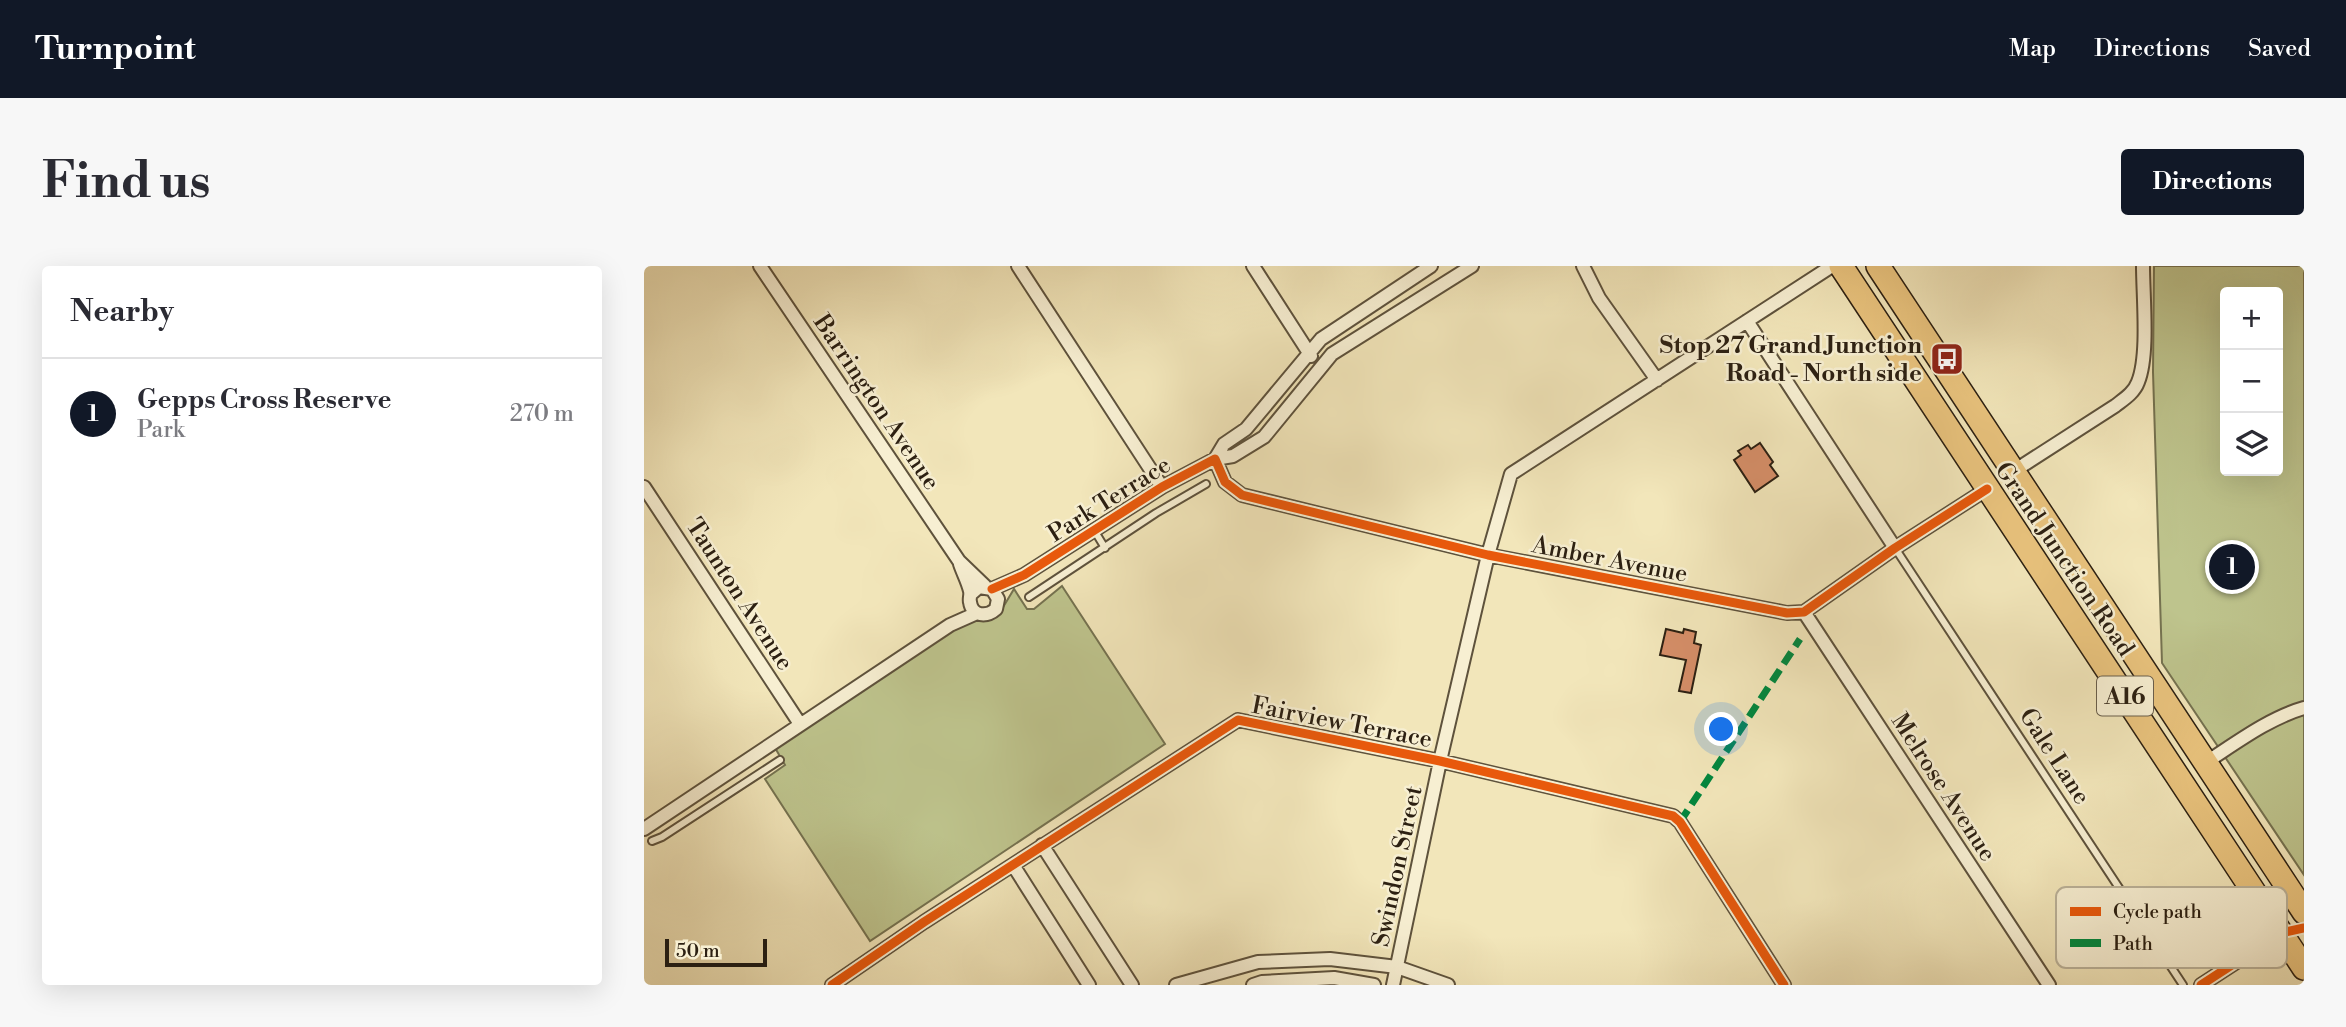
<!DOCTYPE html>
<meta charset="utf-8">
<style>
:root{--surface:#fff;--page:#f7f7f7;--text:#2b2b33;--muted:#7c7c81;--line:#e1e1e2;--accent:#111827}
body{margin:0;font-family:"Libre Bodoni",serif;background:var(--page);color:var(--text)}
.controls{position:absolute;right:21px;top:21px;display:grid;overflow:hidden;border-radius:7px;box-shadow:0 7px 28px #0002}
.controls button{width:63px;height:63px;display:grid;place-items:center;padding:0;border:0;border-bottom:2px solid var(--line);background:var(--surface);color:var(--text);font:35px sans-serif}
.scale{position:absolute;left:21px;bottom:18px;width:102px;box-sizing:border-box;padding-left:7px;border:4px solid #2c2012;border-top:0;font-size:19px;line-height:24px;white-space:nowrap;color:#2c2012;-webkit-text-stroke:5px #f7efd2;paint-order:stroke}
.you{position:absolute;left:1078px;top:464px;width:24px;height:24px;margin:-18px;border:5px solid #fff;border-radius:50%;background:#1a73e8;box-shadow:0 0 0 10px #1a73e833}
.badge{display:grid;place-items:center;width:46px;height:46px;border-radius:50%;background:var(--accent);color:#fff;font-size:23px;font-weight:700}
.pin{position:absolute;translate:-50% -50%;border:4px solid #fff;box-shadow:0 2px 7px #0006}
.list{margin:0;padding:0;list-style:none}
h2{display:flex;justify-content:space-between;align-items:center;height:91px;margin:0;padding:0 28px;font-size:30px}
h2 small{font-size:23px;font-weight:400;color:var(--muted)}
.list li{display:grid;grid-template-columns:46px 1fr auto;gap:21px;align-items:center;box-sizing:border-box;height:112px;padding:0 28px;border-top:2px solid var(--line)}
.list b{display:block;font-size:26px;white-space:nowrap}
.list p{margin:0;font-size:23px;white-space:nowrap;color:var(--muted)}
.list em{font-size:23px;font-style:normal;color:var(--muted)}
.icon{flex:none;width:38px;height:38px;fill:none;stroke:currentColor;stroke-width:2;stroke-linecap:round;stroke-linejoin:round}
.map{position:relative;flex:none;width:1660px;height:719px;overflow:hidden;border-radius:7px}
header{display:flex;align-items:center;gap:42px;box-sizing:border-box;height:98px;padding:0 35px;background:var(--accent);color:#fff}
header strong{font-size:33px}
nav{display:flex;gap:38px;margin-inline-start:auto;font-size:24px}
.intro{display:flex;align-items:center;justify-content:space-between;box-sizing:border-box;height:168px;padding:0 42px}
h1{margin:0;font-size:49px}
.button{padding:18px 32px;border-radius:7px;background:var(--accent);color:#fff;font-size:24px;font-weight:700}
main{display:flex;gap:42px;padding:0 42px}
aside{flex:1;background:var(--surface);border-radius:7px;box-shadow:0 7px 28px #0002}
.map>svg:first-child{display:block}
.green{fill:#bec48d;stroke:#757250;stroke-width:2;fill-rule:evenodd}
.building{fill:#d58e68;stroke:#2c2012;stroke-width:2}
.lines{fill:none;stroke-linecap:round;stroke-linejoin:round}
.lane-casing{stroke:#5e523c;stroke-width:10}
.street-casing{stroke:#5e523c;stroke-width:16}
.highway-casing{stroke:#2c2012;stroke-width:26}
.lane{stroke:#f7efd2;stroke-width:6}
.street{stroke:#f7efd2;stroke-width:12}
.highway{stroke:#e9c37d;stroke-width:23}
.quiet{stroke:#00873e;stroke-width:7;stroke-dasharray:14 7;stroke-linecap:butt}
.cycleway-casing{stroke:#f7efd2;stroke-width:13}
.cycleway{stroke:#e8590c;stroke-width:9}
.labels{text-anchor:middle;stroke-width:5;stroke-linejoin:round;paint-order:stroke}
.shield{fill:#f7efd2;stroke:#695e4c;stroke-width:2}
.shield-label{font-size:23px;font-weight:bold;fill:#2c2012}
.poi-label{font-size:24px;font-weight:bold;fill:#2c2012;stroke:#f7efd2;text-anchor:end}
.street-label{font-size:24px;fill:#2c2012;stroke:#f7efd2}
.key{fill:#f7efd2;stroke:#bab198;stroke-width:2}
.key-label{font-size:19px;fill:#2c2012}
</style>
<header>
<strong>Turnpoint</strong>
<nav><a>Map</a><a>Directions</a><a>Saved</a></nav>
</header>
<div class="intro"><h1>Find us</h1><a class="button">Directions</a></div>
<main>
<aside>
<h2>Nearby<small></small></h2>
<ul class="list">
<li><span class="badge">1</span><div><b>Gepps Cross Reserve</b><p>Park</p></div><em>270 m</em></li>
</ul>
</aside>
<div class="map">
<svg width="1660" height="719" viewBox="0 0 1660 719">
<rect width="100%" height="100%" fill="#f2e6ba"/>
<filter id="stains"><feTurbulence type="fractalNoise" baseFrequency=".00286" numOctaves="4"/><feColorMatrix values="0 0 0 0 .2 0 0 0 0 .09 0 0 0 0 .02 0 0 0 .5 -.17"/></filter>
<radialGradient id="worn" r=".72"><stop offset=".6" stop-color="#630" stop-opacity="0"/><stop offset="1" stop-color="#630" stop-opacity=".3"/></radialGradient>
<path class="green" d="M1510 0H1660V609L1518 397 1509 106ZM1581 26H1634V205H1581Z
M418 320 521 478 226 675 121 513 141 499 130 480 313 360 358 343 370 323 383 343H390Z"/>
<path class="building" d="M1116 177 1129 196 1126 199 1134 210 1111 226 1090 194 1097 189 1094 185 1104 179 1107 183Z
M1022 363 1039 367 1040 363 1052 366 1050 377 1057 379 1047 427 1035 425 1042 394 1016 389Z"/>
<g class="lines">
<defs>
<path id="lane" d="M450 264 461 282
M1251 282 1539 719
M385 331 512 247 562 218
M8 575 18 571 136 494"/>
<path id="street" d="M116 0 315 295 341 320
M374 0 518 221
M609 0 667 90
M787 0 677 73 602 163 580 178 571 193 589 190 620 171 688 88 828 0
M939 0 955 32 1013 114
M1103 55 1251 282
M1370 205 1471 140C1480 133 1490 127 1494 116 1505 89 1499 31 1499 0
M0 221 156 458
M316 298C319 307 324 316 326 325 327 329 325 333 326 336 328 351 343 351 352 343L354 333 348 323 335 321 327 328
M348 323 380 309 518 221 571 193 581 216 598 229 844 289 1143 347 1160 346 1251 282 1343 223
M1160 346 1405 719
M1561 497C1592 477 1625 452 1660 442
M0 563 306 359 333 347
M398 579 488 719
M369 599 445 719
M188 719 280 656 594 454 796 495 1029 550 1036 556 1140 719
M532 719 614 696 686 693 753 701 804 719
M609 719 618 716 690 712 730 719
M749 719 796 495 844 289 867 208 1188 0
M1557 719 1637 667"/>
<path id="highway" d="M1197 0 1660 702
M1234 0 1660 646"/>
</defs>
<use href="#lane" class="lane-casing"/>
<use href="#street" class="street-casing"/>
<use href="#highway" class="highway-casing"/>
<use href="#lane" class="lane"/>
<use href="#street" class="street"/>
<use href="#highway" class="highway"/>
<path class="quiet" d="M1036 556 1156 373"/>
<defs>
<path id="cycleway" d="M348 323 380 309 518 221 571 193 581 216 598 229 844 289 1143 347 1160 346 1251 282 1343 223
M188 719 280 656 594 454 796 495 1029 550 1036 556 1140 719
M1557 719 1637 667 1660 662"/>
</defs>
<use href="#cycleway" class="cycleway-casing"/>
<use href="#cycleway" class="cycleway"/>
</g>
<defs>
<symbol id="bus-square" viewBox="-11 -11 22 22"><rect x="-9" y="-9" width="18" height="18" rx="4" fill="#8f2418" stroke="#f7efd2"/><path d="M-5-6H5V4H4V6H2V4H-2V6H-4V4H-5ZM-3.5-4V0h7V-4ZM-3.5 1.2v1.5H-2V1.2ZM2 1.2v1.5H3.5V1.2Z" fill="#fff"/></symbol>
</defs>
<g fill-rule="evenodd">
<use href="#bus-square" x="1284" y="74" width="38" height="38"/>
</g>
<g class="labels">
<rect class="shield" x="1453" y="410.5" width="56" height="39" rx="5"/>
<g class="shield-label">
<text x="1481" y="438">A16</text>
</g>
<g class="poi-label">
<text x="1278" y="87">Stop 27 Grand Junction<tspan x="1278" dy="28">Road - North side</tspan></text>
</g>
<g class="street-label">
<text transform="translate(233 136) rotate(56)" y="8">Barrington Avenue</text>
<text transform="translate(465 233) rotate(-32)" y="8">Park Terrace</text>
<text transform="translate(966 293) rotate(11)" y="8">Amber Avenue</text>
<text transform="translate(1421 293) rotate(56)" y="8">Grand Junction Road</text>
<text transform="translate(96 328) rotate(57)" y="8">Taunton Avenue</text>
<text transform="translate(698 456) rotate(11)" y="8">Fairview Terrace</text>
<text transform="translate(1411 490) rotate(57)" y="8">Gale Lane</text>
<text transform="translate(1300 521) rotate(57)" y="8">Melrose Avenue</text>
<text transform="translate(753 600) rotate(-78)" y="8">Swindon Street</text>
</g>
</g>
<rect x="1412" y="621" width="231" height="81" rx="10" class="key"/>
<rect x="1426" y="641" width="31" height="9" fill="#e8590c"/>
<rect x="1426" y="673" width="31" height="8" fill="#00873e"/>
<g class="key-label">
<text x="1469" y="652">Cycle path</text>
<text x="1469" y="684">Path</text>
</g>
<rect width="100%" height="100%" filter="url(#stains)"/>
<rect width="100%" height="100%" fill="url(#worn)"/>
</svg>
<div class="controls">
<button>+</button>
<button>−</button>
<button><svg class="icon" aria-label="layers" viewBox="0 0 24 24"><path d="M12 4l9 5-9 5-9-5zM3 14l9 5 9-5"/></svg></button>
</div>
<div class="scale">50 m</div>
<div class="you"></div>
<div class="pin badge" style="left:1588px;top:301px">1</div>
</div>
</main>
